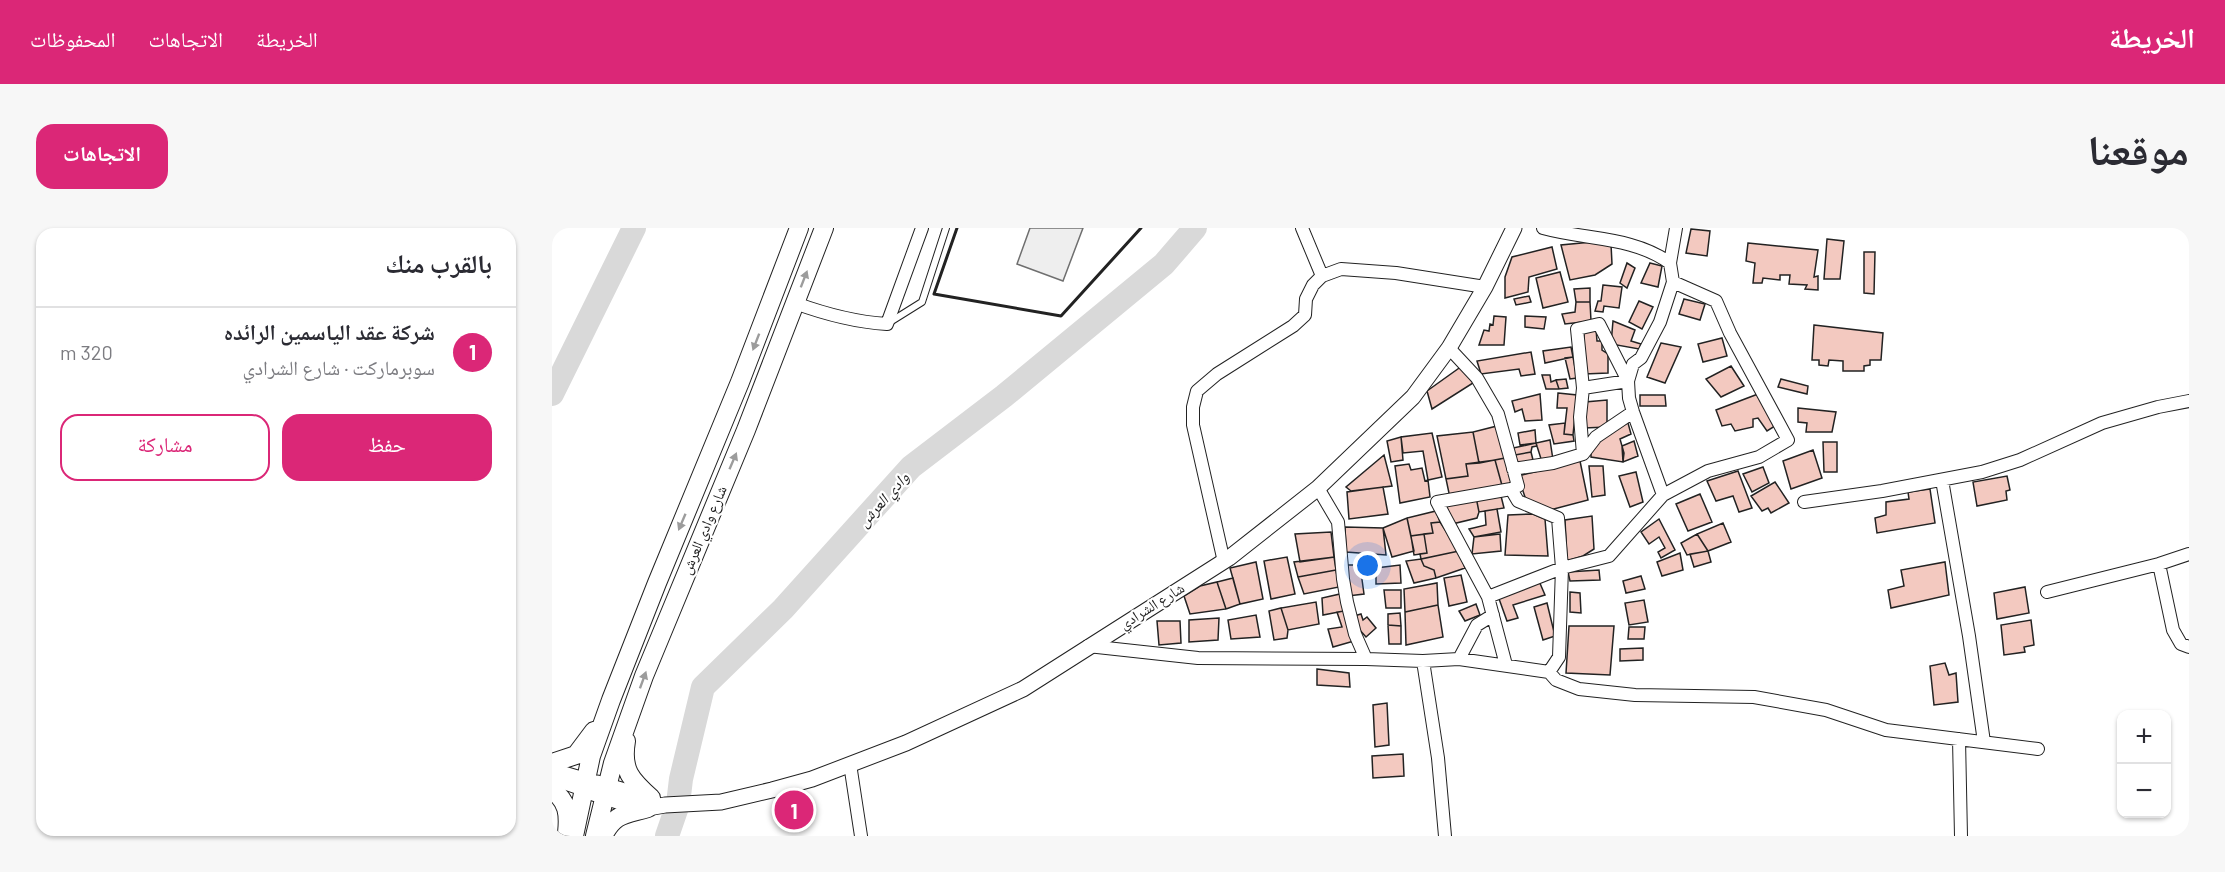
<!DOCTYPE html>
<html lang="ar">
<meta charset="utf-8">
<style>
:root{--surface:#fff;--page:#f7f7f7;--text:#2b2b33;--muted:#7c7c81;--line:#e1e1e2;--accent:#db2777}
body{margin:0;font-family:Barlow,"Noto Naskh Arabic",sans-serif;background:var(--page);color:var(--text);direction:rtl}
.controls{position:absolute;right:18px;bottom:18px;display:grid;overflow:hidden;border-radius:12px;box-shadow:0 2px 4px #0004}
.controls button{width:54px;height:54px;display:grid;place-items:center;padding:0;border:0;border-bottom:2px solid var(--line);background:var(--surface);color:var(--text);font:30px sans-serif}
.you{position:absolute;left:816px;top:338px;width:21px;height:21px;margin:-15px;border:4px solid #fff;border-radius:50%;background:#1a73e8;box-shadow:0 0 0 9px #1a73e833}
.badge{display:grid;place-items:center;width:39px;height:39px;border-radius:50%;background:var(--accent);color:#fff;font-size:20px;font-weight:700}
.pin{position:absolute;translate:-50% -50%;border:3px solid #fff;box-shadow:0 2px 6px #0006}
.list{margin:0;padding:0;list-style:none}
h2{display:flex;justify-content:space-between;align-items:center;height:78px;margin:0;padding:0 24px;font-size:26px}
h2 small{font-size:20px;font-weight:400;color:var(--muted)}
.list li{display:grid;grid-template-columns:39px 1fr auto;gap:18px;align-items:center;box-sizing:border-box;height:90px;padding:0 24px;border-top:2px solid var(--line)}
.list b{display:block;font-size:22px;white-space:nowrap}
.list p{margin:0;font-size:20px;white-space:nowrap;color:var(--muted)}
.list em{font-size:20px;font-style:normal;color:var(--muted)}
.actions{display:flex;gap:12px;padding:18px 24px}
.actions a{flex:1;padding:14px 0;border:2px solid var(--accent);border-radius:18px;text-align:center;font-size:21px;color:var(--accent)}
.actions .main{background:var(--accent);color:#fff}
.map{position:relative;flex:none;width:1637px;height:608px;overflow:hidden;direction:ltr;border-radius:18px}
header{display:flex;align-items:center;gap:36px;box-sizing:border-box;height:84px;padding:0 30px;background:var(--accent);color:#fff}
header strong{font-size:28px}
nav{display:flex;gap:33px;margin-inline-start:auto;font-size:21px}
.intro{display:flex;align-items:center;justify-content:space-between;box-sizing:border-box;height:144px;padding:0 36px}
h1{margin:0;font-size:42px}
.button{padding:15px 27px;border-radius:18px;background:var(--accent);color:#fff;font-size:21px;font-weight:700}
main{display:flex;gap:36px;padding:0 36px}
aside{flex:1;background:var(--surface);border-radius:18px;box-shadow:0 2px 4px #0004}
.map>svg:first-child{display:block}
.green{fill:#eee;stroke:#6f6f6f;stroke-width:1.5}
.lines{fill:none;stroke-linecap:round;stroke-linejoin:round}
.river{stroke:#d9d9d9;stroke-width:24}
.building{fill:#f3c9c0;stroke:#222;stroke-width:1.5}
.service-casing{stroke:#222;stroke-width:8}
.minor-casing{stroke:#222;stroke-width:14}
.tertiary-casing{stroke:#222;stroke-width:17}
.primary-casing{stroke:#222;stroke-width:20}
.service{stroke:#fff;stroke-width:6}
.minor{stroke:#fff;stroke-width:12}
.tertiary{stroke:#fff;stroke-width:15}
.primary{stroke:#fff;stroke-width:18}
.wall{stroke:#222;stroke-width:3}
.oneway{fill:#9c9c9c}
.labels{text-anchor:middle;stroke-width:4.5;stroke-linejoin:round;paint-order:stroke}
.street-label{font-size:15px;fill:#222;stroke:#fff}
.water-label{font-size:16px;font-style:italic;fill:#222;stroke:#fff}
</style>
<header>
<strong>الخريطة</strong>
<nav><a>الخريطة</a><a>الاتجاهات</a><a>المحفوظات</a></nav>
</header>
<div class="intro"><h1>موقعنا</h1><a class="button">الاتجاهات</a></div>
<main>
<div class="map">
<svg width="1637" height="608" viewBox="0 0 1637 608">
<rect width="100%" height="100%" fill="#fff"/>
<path class="green" d="M478 0H531L511 53 465 36Z"/>
<g class="lines">
<path class="river" d="M0 166 82 0
M115 608 126 576 129 551 151 459 231 381 359 239 452 168 612 36 643 0"/>
</g>
<path class="building" d="M1139 1 1158 3 1155 28 1134 25Z
M1275 11 1292 13 1288 51H1272Z
M1040 14 1059 16 1060 36 1043 47 1018 52 1009 17Z
M1196 15 1266 22 1262 49 1266 48V62L1253 61 1255 57 1237 56 1238 47H1228V52L1211 50 1210 55H1201L1203 35 1194 33Z
M1000 19 1005 41 977 49 976 64 953 70V49L960 29Z
M1312 24H1323L1322 66 1312 65Z
M1075 35 1083 40 1075 60 1068 55Z
M1098 35 1110 38 1106 59 1089 55Z
M1008 44 1016 74 991 80 984 50Z
M1051 57 1070 59 1067 80 1052 78 1051 84 1043 83 1046 73H1049Z
M1038 60V74H1024L1022 61Z
M977 68 979 74 964 77 962 71Z
M1132 71 1153 76 1148 92 1127 86Z
M1087 73 1101 79 1090 101 1077 94Z
M1024 74H1038L1039 93 1013 96 1010 86 1023 84Z
M942 88 954 89 952 117H927L932 102 937 103 938 96 941 97Z
M973 88 994 89 992 101 973 99Z
M1061 93 1083 102 1079 113 1089 116 1087 121 1059 116Z
M1262 97 1331 105 1329 132H1318V137L1312 138V143H1291V133L1277 132 1276 138 1267 137V132H1260Z
M1044 101 1045 113H1050V122L1056 126V145L1032 146V103Z
M1170 110 1175 128 1151 134 1146 116Z
M1109 115 1129 119 1113 155 1095 149Z
M1019 119 1021 129 993 135 991 123Z
M979 124 983 146 969 148 967 141 929 146 925 133Z
M1021 129 1025 150 1018 151 1013 130Z
M910 138 921 155 880 181 875 163Z
M1179 138 1192 158 1169 169 1154 151Z
M990 147H998L999 154 1004 152 1007 161H994Z
M1014 151 1016 160 1007 161 1004 152Z
M1229 151 1256 158 1255 166 1226 159Z
M1006 165 1025 167 1021 207 1012 206 1015 180H1005Z
M988 166 990 192 973 193 970 181 963 184 960 173Z
M1206 166 1223 198 1215 203 1206 190 1201 191V199L1183 203 1179 196 1170 198 1164 182Z
M1088 167H1113L1114 178H1088Z
M1055 172V199L1032 200 1033 174Z
M1246 180 1284 184 1280 204H1254L1255 195 1246 194Z
M1013 195 1012 206 1021 207 1022 213 1002 216 997 197Z
M1076 195 1079 206 1068 211 1072 225 1071 234 1039 229V218L1068 197Z
M945 198 953 230 927 235 921 204Z
M983 202 984 215 968 217 966 205Z
M921 204 927 235 914 236 916 248 894 251 885 208Z
M880 205 890 249 876 252 871 223 851 225 849 209Z
M849 209 851 232 839 234 835 213Z
M998 212 1001 232 990 234 984 215Z
M1082 213 1086 228 1071 234 1070 218Z
M1271 214H1285V244H1272Z
M984 215 985 218 980 219 979 224 963 227 961 220Z
M1261 222 1270 250 1239 261 1231 233Z
M979 224 982 236 967 239 963 227Z
M832 227 840 258 799 263 794 259Z
M953 230 961 258 951 261 943 232Z
M943 232 951 261 898 270 894 251 916 248 914 236Z
M1028 233 1036 272 998 282 974 272 966 248Z
M857 236 859 242 870 240 873 253 876 252 878 269 848 275 843 238Z
M1037 238H1051L1053 267 1040 269Z
M1211 239 1217 255 1200 264 1191 246Z
M1186 243 1200 280 1187 284 1181 268 1164 273 1155 253Z
M1084 244 1091 274 1078 279 1067 248Z
M1455 248 1458 262 1454 263 1455 272 1425 278 1421 254Z
M1223 254 1237 275 1219 285 1216 280 1210 283 1199 268Z
M831 259 836 286 797 291 795 264Z
M1378 261 1383 295 1325 305 1323 290 1334 287V274L1357 271 1356 264Z
M948 264 952 280 927 284 924 269Z
M1148 266 1160 294 1136 303 1124 276Z
M924 269 927 284 925 290 900 296 894 276Z
M945 281 949 304 922 309 917 301 934 297 933 283Z
M884 283 888 294 879 295 881 305 859 308 855 290Z
M981 286 993 291 996 328 953 327 956 287Z
M1040 288 1042 321 1031 328 1015 333 1013 292Z
M855 290 862 323 840 329 831 300Z
M1107 291 1123 322 1109 330 1106 324 1113 320 1107 309 1097 316 1089 304Z
M888 294 907 323 869 331 868 326 875 325 872 306 881 305 879 295Z
M1171 295 1179 314 1156 323 1145 306Z
M793 299 831 300 834 327 794 324Z
M779 304 782 329 748 334 743 306Z
M872 306 875 325 862 327 859 308Z
M948 306 949 323 920 326 922 309Z
M1145 306 1156 323 1135 327 1129 315Z
M907 323 913 340 884 350 882 342 872 338 869 331Z
M1156 323 1159 334 1142 339 1138 326Z
M1128 325 1131 342 1110 348 1105 334Z
M735 329 743 366 719 371 712 333Z
M782 329 784 342 746 349 742 334Z
M869 331 872 338 882 342 884 350 862 355 854 333Z
M704 334 711 371 688 376 678 340Z
M1393 334 1397 367 1339 380 1336 362 1352 358 1349 342Z
M794 337H808L812 366 796 368Z
M848 337 849 355 824 356V340Z
M784 342 787 359 752 366 746 349Z
M1047 342 1048 352 1018 353 1016 344Z
M909 347 915 374 897 378 892 350Z
M1089 348 1093 361 1074 365 1071 353Z
M681 350 688 376 674 381 665 354Z
M987 353 993 367 961 377 966 390 955 393 946 368Z
M665 354 674 381 638 386 632 368 648 358Z
M885 355 886 377 853 384 852 361Z
M1473 359 1477 385 1445 391 1442 365Z
M832 362H849V380H834Z
M1018 364 1028 365 1029 385 1018 384Z
M788 366 792 383 771 387 770 370Z
M1092 372 1096 394 1077 397 1073 375Z
M764 374 767 396 736 402 729 380Z
M995 375 1003 408 991 412 982 379Z
M924 376 928 387 913 393 907 383Z
M886 377 891 409 854 417 853 384Z
M729 380 736 402 735 410 722 412 717 383Z
M792 383 802 413 781 419 776 401 790 399 785 384Z
M848 385 849 398 836 397V386Z
M809 386 811 392 815 389 824 400 814 409 806 400 802 388Z
M704 387 708 409 679 411 676 392Z
M667 390 666 412 637 414V392Z
M1479 392 1482 417 1472 419 1473 424 1452 427 1449 397Z
M605 393H628L629 415 607 417Z
M836 397 849 398V416H837Z
M1017 398H1062L1058 447 1014 445Z
M1077 399H1093L1092 411H1076Z
M1091 420V432L1068 433V421Z
M1393 435 1397 447 1404 445 1406 474 1382 477 1378 438Z
M765 441 797 445 798 459 765 457Z
M835 475 837 517 823 519 821 477Z
M851 526 852 548 821 550 820 528Z"/>
<g class="lines">
<defs>
<path id="service" d="M338 94 370 74 394 0"/>
<path id="minor" d="M750 0 770 48
M991 0C1034 12 1080 8 1118 35L1124 0
M1118 35 1121 54 1108 94 1089 130 1081 136 1076 153 1077 170 1081 184 1111 267 1156 243 1207 229 1236 212 1178 105 1164 73 1121 54
M243 75C273 86 302 94 335 96L370 0
M897 120 925 150 946 186 966 258 959 261 885 274 936 369 954 437
M1031 226 1028 189 1031 160 1025 101 1047 96 1076 153 1031 160
M961 241 1001 235 1031 226 1044 209 1081 184
M1390 252 1417 408 1432 514
M766 260 786 294 791 351 795 374 803 406 814 431
M959 261 966 273 1006 290 1010 340 1007 429 997 444
M1252 274 1330 263 1430 244 1468 232 1550 195 1606 179 1637 173
M672 334 641 197V179L645 163 665 146 741 98 753 87 754 71 761 57 770 48 789 41 844 45 933 59
M1607 336 1621 402 1629 416 1637 419
M1495 364 1607 336 1637 326
M936 369 1010 340 1057 328 1111 267
M536 418 646 430 814 431 871 433 907 431 997 444 1004 452 1027 461 1083 467 1202 469 1274 482 1334 502 1486 521
M907 431 925 397 941 387
M871 433 886 530 893 608
M1407 511 1409 608
M298 536 309 608
M0 541 34 551
M0 551 32 562"/>
<path id="tertiary" d="M45 555 100 571
M32 562 80 578 96 580 113 577 169 574 220 562 260 551 354 515 471 461 677 330 766 260 861 169 897 120 933 59 962 0"/>
<path id="primary" d="M74 513C69 542 79 552 99 570
M0 535 24 527 42 503
M0 562C16 573 17 587 15 605
M22 608 39 528 59 472 105 355 188 154 247 0
M43 608 61 535 92 448 194 202 272 0
M51 608C63 585 72 587 96 580"/>
</defs>
<use href="#service" class="service-casing"/>
<use href="#minor" class="minor-casing"/>
<use href="#tertiary" class="tertiary-casing"/>
<use href="#primary" class="primary-casing"/>
<use href="#service" class="service"/>
<use href="#minor" class="minor"/>
<use href="#tertiary" class="tertiary"/>
<use href="#primary" class="primary"/>
<path class="wall" d="M405 0 382 66 509 88 589 0"/>
</g>
<defs><path id="oneway-solid" d="M-6-.8H1V-3.2L6.5 0L1 3.2V.8H-6Z" transform="scale(1.5)"/></defs>
<g class="oneway">
<use href="#oneway-solid" transform="translate(252 51) rotate(-69)"/>
<use href="#oneway-solid" transform="translate(204 114) rotate(111)"/>
<use href="#oneway-solid" transform="translate(181 233) rotate(-67)"/>
<use href="#oneway-solid" transform="translate(130 294) rotate(113)"/>
<use href="#oneway-solid" transform="translate(91 452) rotate(-70)"/>
</g>
<g class="labels">
<g class="street-label">
<text transform="translate(152 302) rotate(-67)" y="5">شارع وادي العرش</text>
<text transform="translate(600 378) rotate(-32)" y="5">شارع الشرادي</text>
</g>
<g class="water-label">
<text transform="translate(331 271) rotate(-48)" y="6">وادي العرش</text>
</g>
</g>
</svg>
<div class="controls">
<button>+</button>
<button>−</button>
</div>
<div class="you"></div>
<div class="pin badge" style="left:242px;top:582px">1</div>
</div>
<aside>
<h2>بالقرب منك<small></small></h2>
<ul class="list">
<li><span class="badge">1</span><div><b>شرکة عقد الیاسمین الرائدہ</b><p>سوبرماركت · شارع الشرادي</p></div><em>320 m</em></li>
</ul>
<div class="actions"><a class="main">حفظ</a><a>مشاركة</a></div>
</aside>
</main>
